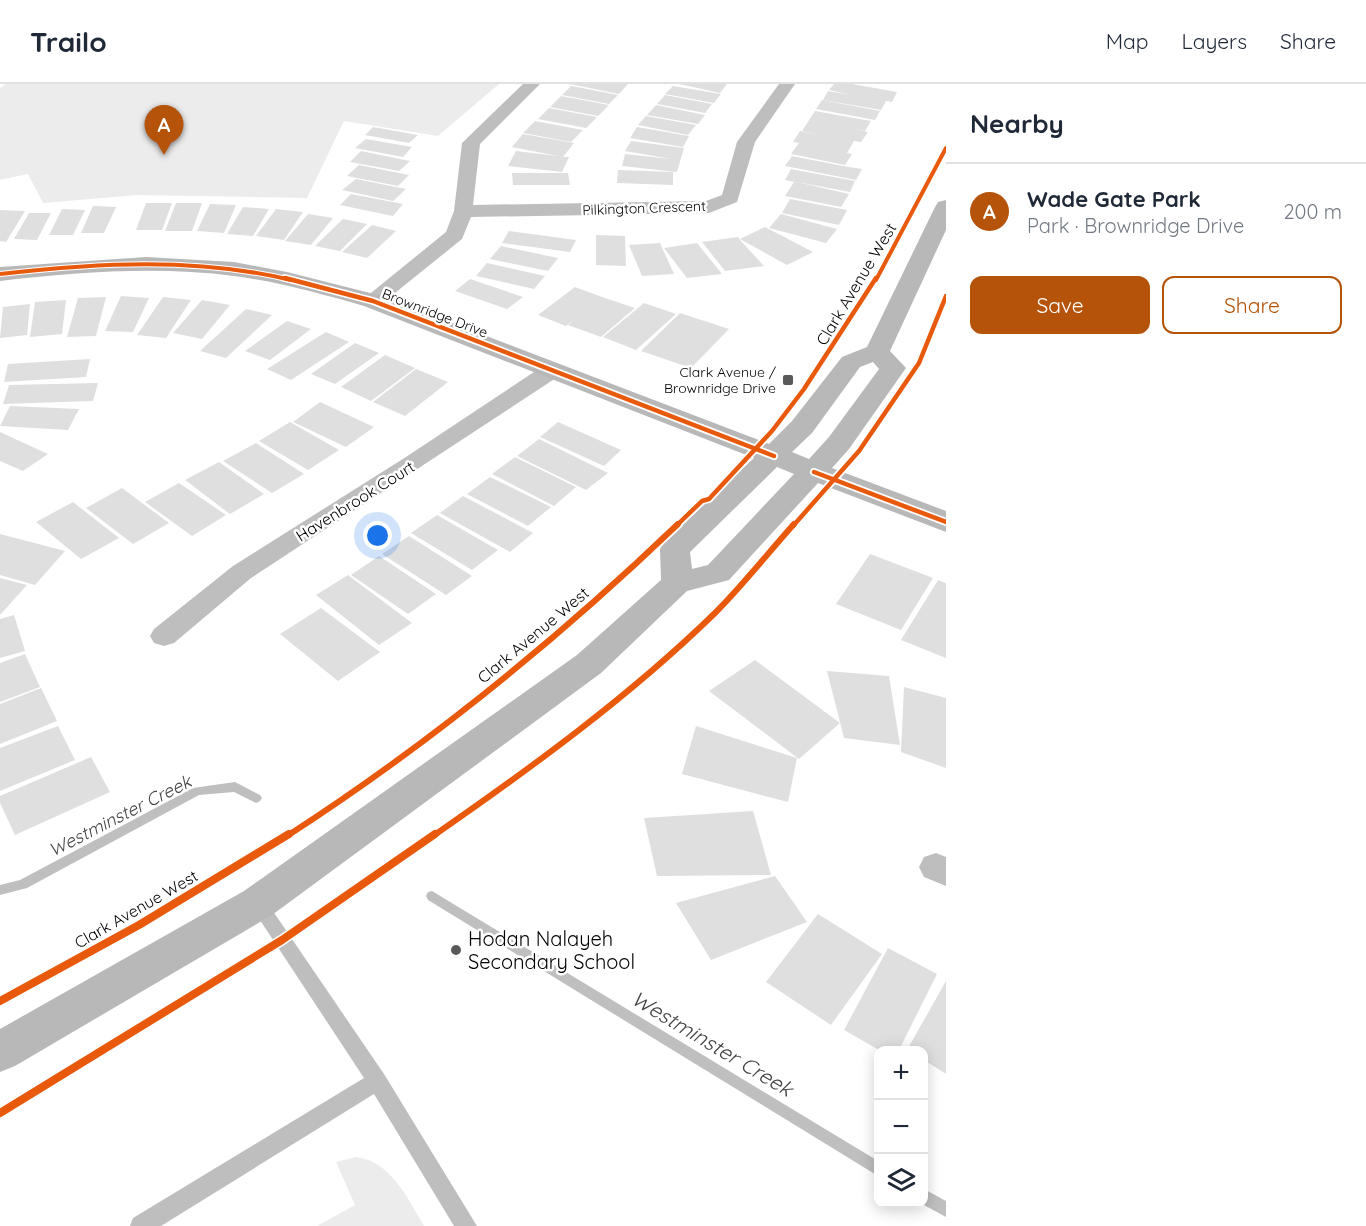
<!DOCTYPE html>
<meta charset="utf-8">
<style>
:root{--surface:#fff;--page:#f2f2f3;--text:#1f2937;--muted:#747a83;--line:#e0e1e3;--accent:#b45309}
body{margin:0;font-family:Quicksand,sans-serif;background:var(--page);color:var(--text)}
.controls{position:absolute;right:18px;bottom:18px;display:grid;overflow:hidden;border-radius:12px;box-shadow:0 3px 15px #0003}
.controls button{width:54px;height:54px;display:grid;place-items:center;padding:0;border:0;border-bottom:2px solid var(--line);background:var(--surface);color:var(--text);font:30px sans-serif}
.you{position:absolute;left:378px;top:452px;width:21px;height:21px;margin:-15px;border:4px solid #fff;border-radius:50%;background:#1a73e8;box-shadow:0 0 0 9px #1a73e833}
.badge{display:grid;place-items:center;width:39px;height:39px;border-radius:50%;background:var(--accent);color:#fff;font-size:20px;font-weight:700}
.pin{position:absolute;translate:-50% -50px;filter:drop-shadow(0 2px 3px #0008)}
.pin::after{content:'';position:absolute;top:32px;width:21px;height:18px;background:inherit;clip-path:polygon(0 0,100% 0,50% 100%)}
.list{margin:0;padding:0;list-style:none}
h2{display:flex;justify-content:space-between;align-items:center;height:78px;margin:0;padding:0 24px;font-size:26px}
h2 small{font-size:20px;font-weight:400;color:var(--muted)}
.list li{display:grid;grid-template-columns:39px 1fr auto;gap:18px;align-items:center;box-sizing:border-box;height:96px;padding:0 24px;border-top:2px solid var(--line)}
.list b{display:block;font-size:22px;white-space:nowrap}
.list p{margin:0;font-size:20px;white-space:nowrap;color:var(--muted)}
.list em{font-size:20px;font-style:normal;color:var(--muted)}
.actions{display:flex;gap:12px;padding:18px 24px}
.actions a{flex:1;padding:14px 0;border:2px solid var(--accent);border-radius:12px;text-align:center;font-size:21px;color:var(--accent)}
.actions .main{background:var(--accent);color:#fff}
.icon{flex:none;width:33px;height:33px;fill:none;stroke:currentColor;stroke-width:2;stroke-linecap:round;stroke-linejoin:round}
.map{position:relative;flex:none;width:946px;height:1142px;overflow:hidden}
header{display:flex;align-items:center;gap:36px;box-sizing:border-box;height:84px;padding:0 30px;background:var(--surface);border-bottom:2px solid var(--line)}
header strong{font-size:28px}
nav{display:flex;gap:33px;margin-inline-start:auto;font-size:21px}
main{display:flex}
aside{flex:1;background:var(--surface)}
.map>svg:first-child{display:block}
.green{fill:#ececec}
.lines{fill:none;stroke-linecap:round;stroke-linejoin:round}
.stream{fill:#bfbfbf;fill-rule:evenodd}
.building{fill:#dfdfdf}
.lane{fill:#bebebe;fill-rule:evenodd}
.street{fill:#bebebe;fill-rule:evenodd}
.secondary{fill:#b8b8b8;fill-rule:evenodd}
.cycleway-far3-casing{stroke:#fff;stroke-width:6}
.cycleway-far2-casing{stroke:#fff;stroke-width:8}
.cycleway-far1-casing{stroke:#fff;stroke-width:10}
.cycleway-casing{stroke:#fff;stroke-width:11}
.cycleway-far3{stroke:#e8590c;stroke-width:4}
.cycleway-far2{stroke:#e8590c;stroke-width:4.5}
.cycleway-far1{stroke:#e8590c;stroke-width:6}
.cycleway{stroke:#e8590c;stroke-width:8}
.poi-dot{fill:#595959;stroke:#fff;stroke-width:2}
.labels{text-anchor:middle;stroke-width:5;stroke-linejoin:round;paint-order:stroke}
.far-street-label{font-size:14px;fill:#000;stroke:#fff}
.far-poi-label{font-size:14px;fill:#000;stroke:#fff;text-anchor:end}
.street-label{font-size:16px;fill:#000;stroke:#fff}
.water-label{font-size:18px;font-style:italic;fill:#444;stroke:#fff}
.near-poi-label{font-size:20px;fill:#000;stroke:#fff;text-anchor:start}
.near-water-label{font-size:21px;font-style:italic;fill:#444;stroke:#fff}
</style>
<header>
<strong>Trailo</strong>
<nav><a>Map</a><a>Layers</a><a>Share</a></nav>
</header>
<main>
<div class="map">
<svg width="946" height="1142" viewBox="0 0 946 1142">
<rect width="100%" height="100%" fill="#fff"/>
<path class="green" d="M6 0H499L438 52 344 37 307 114 138 111 43 119 28 90 0 96V4Z
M356 1073C391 1077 408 1115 424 1142H317L355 1121 336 1078Z"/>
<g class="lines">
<path class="stream" d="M235 698 260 711 262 714 260 717 256 719 234 708 199 711 27 804 0 811V801L20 796 193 704Z
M432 807 878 1077V1092L428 816 426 812 428 808Z
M924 1105 946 1117V1133L922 1120Z"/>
</g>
<path class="building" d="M570 0H628L619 10Z
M679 0H727L720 9Z
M834 0H852L897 8 892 18 886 17 881 26 823 16 828 7 852 11 829 6Z
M571 2H572L618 11 609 20 562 11Z
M673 2 721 10 714 19 665 10Z
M665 11 712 20 705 29 657 20Z
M561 12 609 21 598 32 550 23Z
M822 16 880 27 875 36 816 25Z
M656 21 705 31 698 40 647 31Z
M549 24 597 33 586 44 538 35Z
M815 27 871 37 865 47 854 45 868 48 861 58 854 57 847 69 852 70 845 81 791 70 799 59 793 58 800 47 824 52 802 47Z
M646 32 696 41 688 51 638 41Z
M535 37 583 46 571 58 523 49Z
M373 43 418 51 409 59 365 51Z
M637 43 689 52 683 63 630 54Z
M523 50 574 59 563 73H569L562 88 508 82 516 67 558 72 512 63Z
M366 55 412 63 403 73 355 64Z
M631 57 684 64 677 88 622 82 625 70 671 75 625 67Z
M361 67 410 77 399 87 350 78Z
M792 72 843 82 862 85 856 96 785 82Z
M359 81 409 91 398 102 347 92Z
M791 85 855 97 850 108 797 98 849 110 841 123 785 112 794 98 785 96Z
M618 86 673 88V101L617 99Z
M512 89H568L570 101H513Z
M356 95 406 105 393 117 342 106Z
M351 110 403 120 393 132 340 121Z
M790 115 847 126 839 141 782 129Z
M146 119H172L162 146H136Z
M176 119H202L192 147H165Z
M210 120 236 121 224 149 197 147Z
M93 122 116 123 104 149H81Z
M243 123 269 125 253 152 227 150Z
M62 125 85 126 73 151H49Z
M276 125 303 128 284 156 256 152Z
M0 126 25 127 6 158 0 157Z
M29 129H51L37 156 14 155Z
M308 130 333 134 311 161 285 157Z
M781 130 837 145 826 159 769 144Z
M343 135 367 140 340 167 315 162Z
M372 141 396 147 367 174 342 168Z
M765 143 813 168 787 181 740 155Z
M509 147 576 156 570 168 502 159Z
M596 151 625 152 626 182 596 181Z
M738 153 740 156 764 182 725 187 702 158Z
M660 159 674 190 642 192 629 161Z
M697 159 722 190 687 194 664 164Z
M501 162 558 174 548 187 490 175Z
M487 179 545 192 534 205 476 192Z
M470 195 523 213 507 225 455 207Z
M575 203 602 213 635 224 601 253 568 241 578 232 566 242 538 231Z
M121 212 149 214 133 248 105 247Z
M106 213 96 252 67 253 78 214Z
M163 213 191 216 166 254 137 251Z
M66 216 62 250 30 253 35 218Z
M202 216 230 221 202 255 173 249Z
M644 219 676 230 636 266 603 253Z
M30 220 27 251 0 254 3 223Z
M246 225 272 231 226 274 200 267Z
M680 229 729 245 691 284 641 267Z
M287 237 311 245 270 276 245 267Z
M326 248 349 258 291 296 267 285Z
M355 259 379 269 335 300 311 290Z
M385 271 415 284 371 317 341 303Z
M90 275 86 293 4 298 8 280Z
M416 285 448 298 405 332 373 318Z
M98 299 93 317 3 320 9 301Z
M320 318 374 343 346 363 293 338Z
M10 322 79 325 68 346 0 342Z
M290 338 339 366 308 386 259 357Z
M558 338 621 366 604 382 540 353Z
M0 348 48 370 23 387 0 377Z
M539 355 608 389 586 406 517 372Z
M256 359 304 390 272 409 223 377Z
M515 373 576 403 554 422 492 390Z
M219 378 264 410 230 430 185 396Z
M490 393 551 423 528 442 467 410Z
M179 399 226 431 192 452 145 418Z
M122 404 169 439 133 460 86 424Z
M463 412 533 449 510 468 440 429Z
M73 418 119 454 81 475 36 438Z
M437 431 498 466 472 486 411 449Z
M0 450 65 467 35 501 0 491Z
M409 452 472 492 446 511 382 470Z
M870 470 933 494 901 546 836 520Z
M379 472 436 510 408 530 351 491Z
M348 491 412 539 379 561 316 511Z
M0 494 27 501 0 531Z
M938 496 946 499V574L901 556Z
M321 524 380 568 338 597 280 550Z
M14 531 25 567 0 574V535Z
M25 570 40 603 0 618V579Z
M755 576 840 639 799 675 709 607Z
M827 587 889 592 900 661 844 654Z
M904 603 946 614V684L901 668Z
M41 604 57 637 0 660V620Z
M58 642 75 676 0 707V664Z
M696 642 797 674 788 718 682 690Z
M91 673 110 708 15 751 0 719V712Z
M753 727 771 791 657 792 644 734Z
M775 792 807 838 711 876 676 819Z
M818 830 882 870 831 941 766 898Z
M888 864 937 890 899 966H879L844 946Z
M946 897V990L924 976V966H907Z"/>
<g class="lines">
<path class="lane" d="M258 811 264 814 384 990 477 1142H454L374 1010 161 1142H130L133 1134 364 994 252 824 249 819 252 814Z"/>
<path class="street" d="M523 0H540L480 60 473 121 706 117 722 111 737 58 779 0H795L755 58 737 118 709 129 471 133 462 155 380 221H366L363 217 366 213 446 148 454 127 462 59Z
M551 280 559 282 562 287 559 292 251 494 174 559 164 562 154 559 150 552 154 545 233 482 406 373 543 282Z
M936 769 946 773V802L924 793 919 783 924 773Z"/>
<path class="secondary" d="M946 116V146L890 267 906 284 849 365 832 384 946 427V448L818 399 729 496 687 507 601 589 272 831 15 982 0 988V945L244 807 577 571 661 496 660 465 664 458 754 374 364 222C322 210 279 198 234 192 156 182 78 188 0 197V183L146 173 234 178 287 188 382 212 769 360 792 337 842 273 867 263 935 123 938 118ZM873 278 879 285 829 353 809 375 792 368 812 349 860 283ZM777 383 794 390 708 481 692 485 690 468Z"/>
<defs>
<path id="cycleway-far3" d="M0 190C97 179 195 173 291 196
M876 196 946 64"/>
<path id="cycleway-far2" d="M285 194 373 217 774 372
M814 388 946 438
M676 442 702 417 709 415 772 347 804 305 876 194
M793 442 859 367 919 279 946 212"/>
<path id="cycleway-far1" d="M287 752C428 661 557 556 678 440
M433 752C531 684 630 612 715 529 743 501 768 469 794 440"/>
<path id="cycleway" d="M0 917 139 841 289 750
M0 1029 282 856 435 750"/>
</defs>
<use href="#cycleway-far3" class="cycleway-far3-casing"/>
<use href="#cycleway-far2" class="cycleway-far2-casing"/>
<use href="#cycleway-far1" class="cycleway-far1-casing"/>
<use href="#cycleway" class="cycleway-casing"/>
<use href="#cycleway-far3" class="cycleway-far3"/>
<use href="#cycleway-far2" class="cycleway-far2"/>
<use href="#cycleway-far1" class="cycleway-far1"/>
<use href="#cycleway" class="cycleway"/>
</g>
<g class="poi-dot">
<rect x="782" y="290" width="12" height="12" rx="3"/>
<circle cx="456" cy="866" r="6"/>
</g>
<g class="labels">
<g class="far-street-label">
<text transform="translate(644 124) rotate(-2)" y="5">Pilkington Crescent</text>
<text transform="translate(435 229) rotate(21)" y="5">Brownridge Drive</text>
</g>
<g class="far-poi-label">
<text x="776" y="293">Clark Avenue /<tspan x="776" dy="16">Brownridge Drive</tspan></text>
</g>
<g class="street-label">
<text transform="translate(856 200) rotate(-59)" y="6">Clark Avenue West</text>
<text transform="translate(355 417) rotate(-32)" y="6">Havenbrook Court</text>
<text transform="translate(533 551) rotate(-40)" y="6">Clark Avenue West</text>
<text transform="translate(136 825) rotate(-30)" y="6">Clark Avenue West</text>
</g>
<g class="water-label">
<text transform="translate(120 732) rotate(-27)" y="6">Westminster Creek</text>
</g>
<g class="near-poi-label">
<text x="468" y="862">Hodan Nalayeh<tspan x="468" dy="23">Secondary School</tspan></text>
</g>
<g class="near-water-label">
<text transform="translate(712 960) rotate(31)" y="7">Westminster Creek</text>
</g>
</g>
</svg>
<div class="controls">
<button>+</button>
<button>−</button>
<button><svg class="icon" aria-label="layers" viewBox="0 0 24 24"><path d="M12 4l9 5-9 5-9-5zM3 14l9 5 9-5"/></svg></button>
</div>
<div class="you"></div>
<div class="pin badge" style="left:164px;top:71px">A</div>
</div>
<aside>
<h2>Nearby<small></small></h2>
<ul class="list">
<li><span class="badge">A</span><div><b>Wade Gate Park</b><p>Park · Brownridge Drive</p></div><em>200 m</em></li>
</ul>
<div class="actions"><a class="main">Save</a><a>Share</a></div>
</aside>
</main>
